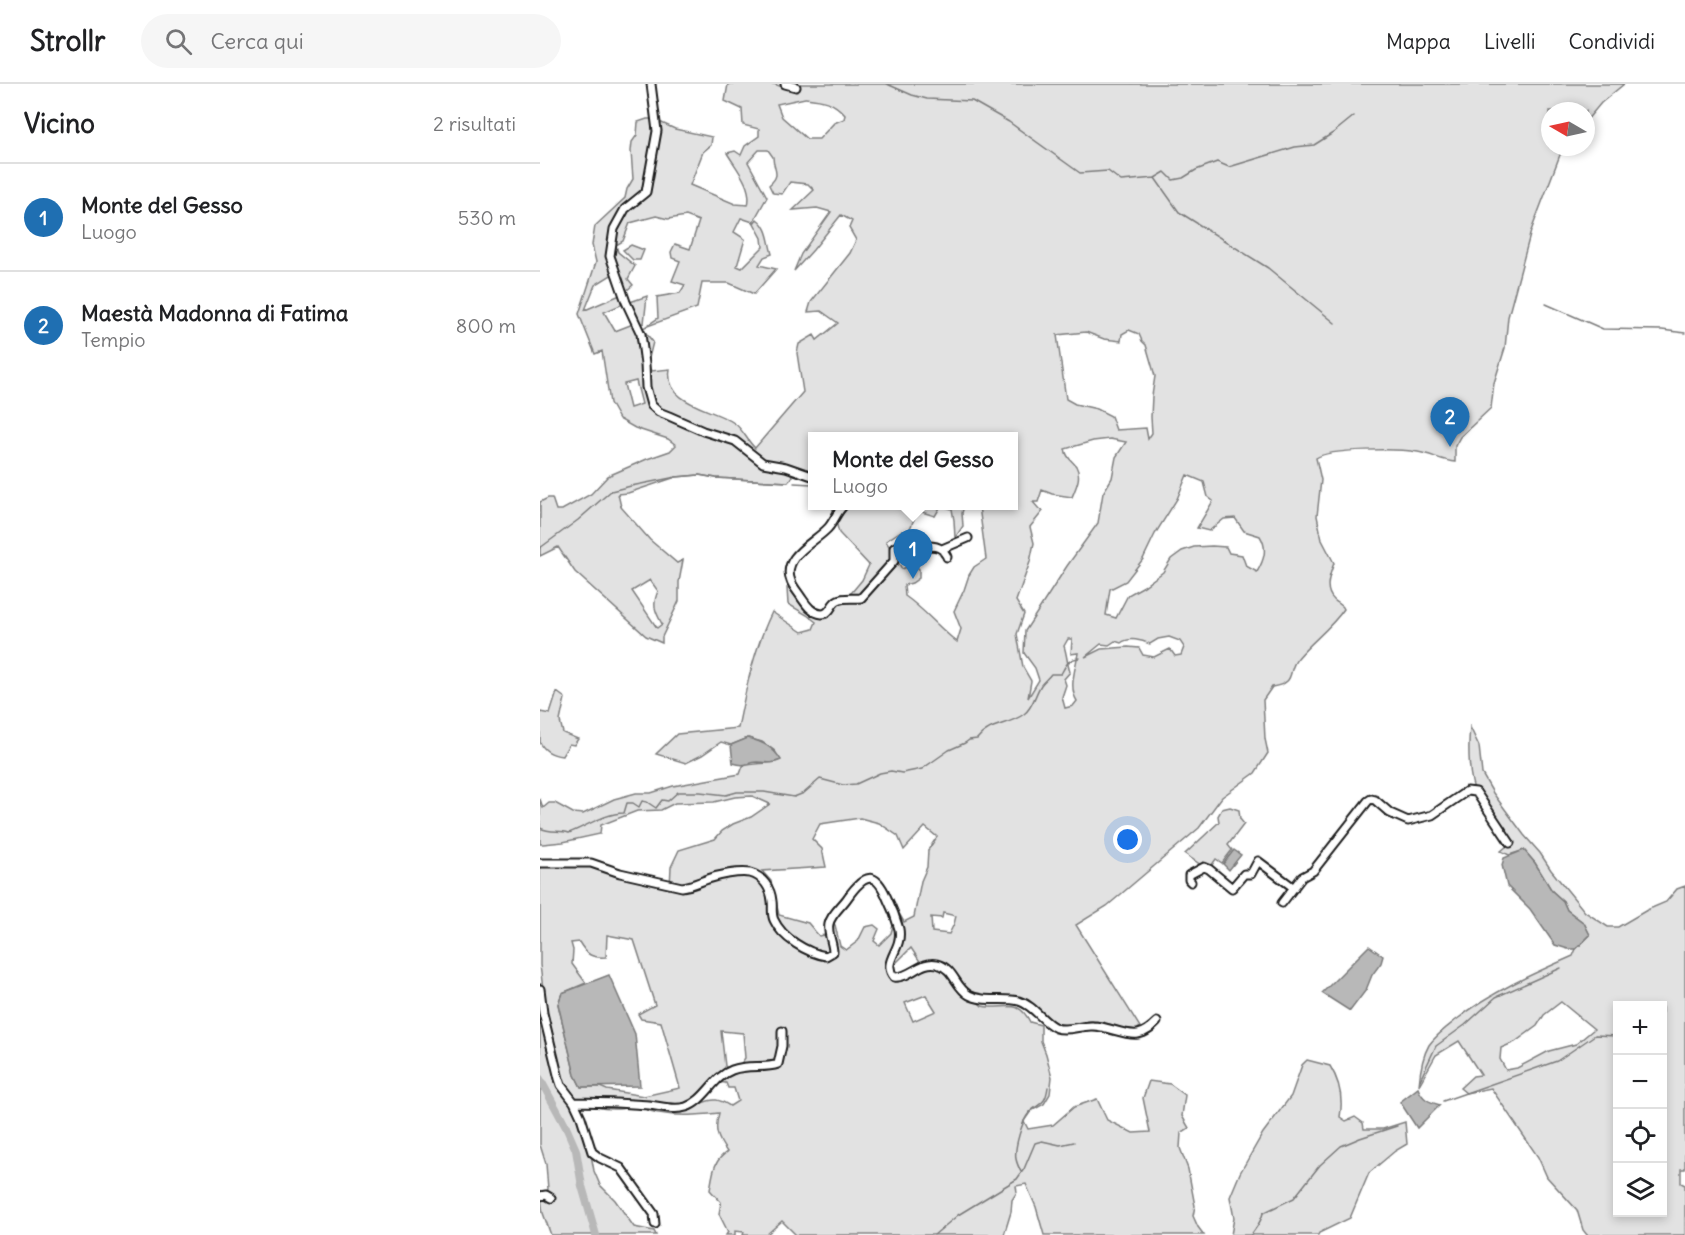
<!DOCTYPE html>
<html lang="it">
<meta charset="utf-8">
<style>
:root{--surface:#fff;--page:#f6f6f6;--text:#202124;--muted:#757577;--line:#e0e0e0;--accent:#1f6fb2}
body{margin:0;font-family:Delius,sans-serif;background:var(--page);color:var(--text)}
.controls{position:absolute;right:18px;bottom:18px;display:grid;overflow:hidden;border-radius:0px;box-shadow:0 3px 9px #0003}
.controls button{width:54px;height:54px;display:grid;place-items:center;padding:0;border:0;border-bottom:2px solid var(--line);background:var(--surface);color:var(--text);font:30px sans-serif}
.compass{position:absolute;left:1001px;top:18px;width:54px;height:54px;border-radius:50%;background:var(--surface);box-shadow:0 3px 9px #0003;rotate:279deg}
.you{position:absolute;left:588px;top:756px;width:21px;height:21px;margin:-15px;border:4px solid #fff;border-radius:50%;background:#1a73e8;box-shadow:0 0 0 9px #1a73e833}
.badge{display:grid;place-items:center;width:39px;height:39px;border-radius:50%;background:var(--accent);color:#fff;font-size:20px;font-weight:700}
.pin{position:absolute;translate:-50% -50px;filter:drop-shadow(0 2px 3px #0008)}
.pin::after{content:'';position:absolute;top:32px;width:21px;height:18px;background:inherit;clip-path:polygon(0 0,100% 0,50% 100%)}
.popup{position:absolute;left:268px;top:348px;width:210px;height:78px;box-sizing:border-box;display:grid;place-content:center;border-radius:0px;background:var(--surface);filter:drop-shadow(0 2px 4px #0005);font-size:20px;white-space:nowrap;color:var(--muted)}
.popup b{font-size:22px;color:var(--text)}
.popup::after{content:'';position:absolute;left:50%;top:100%;margin-left:-12px;border:12px solid transparent;border-top-color:var(--surface)}
.list{margin:0;padding:0;list-style:none}
h2{display:flex;justify-content:space-between;align-items:center;height:78px;margin:0;padding:0 24px;font-size:26px}
h2 small{font-size:20px;font-weight:400;color:var(--muted)}
.list li{display:grid;grid-template-columns:39px 1fr auto;gap:18px;align-items:center;box-sizing:border-box;height:108px;padding:0 24px;border-top:2px solid var(--line)}
.list b{display:block;font-size:22px;white-space:nowrap}
.list p{margin:0;font-size:20px;white-space:nowrap;color:var(--muted)}
.list em{font-size:20px;font-style:normal;color:var(--muted)}
.icon{flex:none;width:33px;height:33px;fill:none;stroke:currentColor;stroke-width:2;stroke-linecap:round;stroke-linejoin:round}
.map{position:relative;flex:none;width:1145px;height:1151px;overflow:hidden}
header{display:flex;align-items:center;gap:36px;box-sizing:border-box;height:84px;padding:0 30px;background:var(--surface);border-bottom:2px solid var(--line)}
header strong{font-size:28px}
nav{display:flex;gap:33px;margin-inline-start:auto;font-size:21px}
.search{width:420px;height:54px;background:var(--page);display:flex;align-items:center;gap:15px;box-sizing:border-box;padding:0 21px;border-radius:33px;color:var(--muted);font-size:22px}
main{display:flex}
aside{flex:1;background:var(--surface)}
.map>svg:first-child{display:block}
.green{fill:#e2e2e2;stroke:#7f7f7f;stroke-width:1.5;fill-rule:evenodd}
.water{fill:#b8b8b8;stroke:#7a7a7a;stroke-width:1.5}
.lines{fill:none;stroke-linecap:round;stroke-linejoin:round}
.stream{stroke:#7a7a7a;stroke-width:1.5}
.river{stroke:#b8b8b8;stroke-width:8}
.minor-casing{stroke:#1c1c1c;stroke-width:11}
.minor{stroke:#fff;stroke-width:7}
</style>
<header>
<strong>Strollr</strong>
<div class="search"><svg class="icon" aria-label="search" viewBox="0 0 24 24"><circle cx="10" cy="10" r="6"/><path d="M15 15l6 6"/></svg>Cerca qui</div>
<nav><a>Mappa</a><a>Livelli</a><a>Condividi</a></nav>
</header>
<main>
<aside>
<h2>Vicino<small>2 risultati</small></h2>
<ul class="list">
<li><span class="badge">1</span><div><b>Monte del Gesso</b><p>Luogo</p></div><em>530 m</em></li>
<li><span class="badge">2</span><div><b>Maestà Madonna di Fatima</b><p>Tempio</p></div><em>800 m</em></li>
</ul>
</aside>
<div class="map">
<svg width="1145" height="1151" viewBox="0 0 1145 1151">
<rect width="100%" height="100%" fill="#fff"/>
<filter id="ink" filterUnits="userSpaceOnUse"><feTurbulence type="fractalNoise" baseFrequency=".0167" numOctaves="2"/><feDisplacementMap in="SourceGraphic" scale="12" xChannelSelector="R" yChannelSelector="G"/><feConvolveMatrix kernelMatrix="1 2 1 2 8 2 1 2 1" color-interpolation-filters="sRGB"/></filter>
<g filter="url(#ink)">
<path class="green" d="M188 0H234L248 5 249 0H1084L1061 19 1046 37V27H1010V63H1023L991 147 968 233 965 264 954 299 951 324 920 353 915 362V378C902 377 891 370 878 368 860 365 790 364 776 374L781 396 777 432 782 456 794 479C790 491 783 505 794 516 798 520 802 520 804 525 791 544 772 557 758 574 746 587 758 599 732 603L723 616 725 655 728 669 715 689 682 713 659 744 567 822 536 841 600 943 595 947C580 945 565 936 550 937 539 938 524 946 514 941 502 934 496 920 482 915 466 909 448 916 432 909 410 898 418 872 381 879L371 864 353 882 358 898C365 893 388 879 394 880 411 882 414 897 424 907 426 909 440 920 442 922 445 923 448 923 451 923 472 923 480 918 490 938L501 941V957L506 970 512 993 510 1010 504 1020 491 1027 484 1037 488 1045 513 1041 534 1023 557 1015 567 1036 593 1049 610 1048 603 1014 609 997 630 1000 645 1011 642 1032 649 1044 641 1049 640 1064 648 1085 655 1122 653 1132 658 1143 664 1151H504L496 1123 486 1100 476 1102 477 1108 472 1116 471 1128 464 1151H256L242 1137 226 1151H203L204 1148 195 1147V1151H186L188 1148 179 1130 181 1118 170 1106C173 1090 173 1077 187 1068 177 1054 174 1046 179 1029 159 1031 139 1033 119 1029 111 1028 104 1024 96 1023 90 1022 84 1025 78 1025 52 1026 31 1017 21 993L4 913 0 881V782H48L130 803 131 783 139 766 175 755 182 747 193 740 211 733 230 720 212 712 195 713 174 718 135 719 121 726 97 727 61 741 60 750 23 758 3 760H0V715L3 724 9 719H15L33 729 43 730 74 715 96 709H111L133 702 200 690 203 682C217 678 228 681 240 676L235 667 222 658 208 654 191 661 181 658 162 671 146 679 116 670 137 650 198 644C206 604 214 565 232 528L262 548 273 545 276 538 267 531 248 520 247 504H254L270 519 290 532 299 518 312 508 322 496 329 481 299 449 292 422H401L395 432 382 428 375 433 368 449 361 447 346 457 362 485 374 480 379 485V494L372 499 364 501 365 512C384 525 398 543 417 558L421 545 414 527 424 506 429 491 434 483 446 475 439 422H473V352H272V388L247 383 253 393 248 398 176 394 159 391 136 393 88 409 78 410 81 423 110 456 137 479 143 476 139 498V517L122 553V559L106 552 35 488 18 463 0 472V418L8 414H12L16 426H22L51 410 68 392 107 375 130 367 136 361 128 355 95 344 79 335 70 319 62 267 55 270 39 230 56 178 52 161 55 142 85 114 87 105 93 95 91 67 92 58 97 51 98 38 107 35H113L135 45 172 53 171 61 163 68 150 101 195 120 208 121C213 103 196 84 187 69L195 67 201 71 205 62 219 52V45L203 41 202 25 185 17ZM265 14C283 16 293 17 305 31L304 35 294 39 279 55H267L242 33 237 20ZM219 66H228L233 73C233 86 242 90 229 101L233 109 242 110 250 98 268 100 274 106 253 126 277 124 291 128 261 170 254 187 273 166 301 131 312 137 309 144 316 156 310 169 271 218 268 228 281 227 298 239 277 256 274 251 259 260 257 269 263 308 215 364C207 357 203 345 194 339 173 324 124 321 130 285L111 287 108 278 113 258 102 244 157 224 162 199H189L214 210 236 185 219 181 224 173 232 170C228 157 229 144 217 135L214 139 222 154 223 163 202 184 197 182 205 155 194 148 201 134 213 138 227 113 208 78ZM116 132 128 135 146 132 159 137 150 165 135 160 131 168 132 174 140 177 132 197 145 201 140 209 117 213 118 234 102 245 100 252 93 240 75 247 64 228 83 220 80 211 45 226 55 201 73 190 70 178 72 174 85 208 93 201 88 195 95 182 78 168 76 161 83 157 90 139ZM589 246 599 250 602 257 606 261 615 292 612 312 611 333 612 349 608 355 606 344 576 346 571 332 557 325 535 320 526 315 517 251 546 248 564 255 581 257 582 250ZM96 297 102 320 90 324 84 300ZM570 355 586 358 576 373 572 394 563 409 558 439 527 482 485 547 484 569 495 584 499 596 488 614 491 597 483 583 477 550 484 530 476 517 490 478 494 459 490 443 503 427 499 425 493 418H498L502 406 512 410 532 413C536 403 542 393 536 382 531 375 527 375 525 365L553 357ZM647 391 664 398 668 413 673 417 657 444 669 447 684 435 695 434 704 447 720 452C728 465 724 476 717 488L706 482 702 471 689 469 686 463 672 462 654 463 642 467 631 475 623 488 604 502 588 511 576 534 566 531 570 505 586 497 603 475 615 450 637 415ZM110 496 118 507C112 521 115 527 122 540L117 544 92 507ZM629 553 640 557 644 563 641 571 635 572 630 565 614 573 603 571 599 564 588 563 561 565 545 573 561 560 569 561 575 557 581 559C589 553 602 556 610 560L618 555ZM528 555H532L531 570 538 569C536 584 528 603 537 617L533 622 525 624 522 613 526 601 524 595 530 588C527 579 527 571 524 562ZM320 734 339 739 358 752 364 766 385 743 397 753 388 766 387 783 381 797 374 833 364 838 357 826 351 849 339 861 334 857 339 845 334 841 325 843 318 857 306 866 300 862 295 841 286 836 285 851 279 852 268 839 239 831 231 797 222 787 286 783 282 765 272 755 280 740ZM403 829 416 832 414 840 409 850 392 848 391 833 402 834ZM67 851 94 856 115 921 98 930 101 935 121 938 140 1004 104 1012 67 1006 60 1003H41L35 991 18 920 22 909 46 899 32 880 33 866 31 859 39 858C47 871 51 874 66 873ZM386 911 396 927 373 937 365 919ZM181 947 203 949 205 974 200 981 188 984 185 982ZM176 998 186 999 188 1004H194L198 1017 190 1022C179 1015 174 1014 162 1019L158 1017Z
M91 161 104 166 100 176H93L83 166Z
M107 212 104 239 99 240 90 218Z
M403 422H424L422 429 423 442 415 454 414 436 412 425Z
M17 608 25 614 20 637 23 649 38 655 34 661 29 660 22 672C13 671 4 667 0 658V628L10 630Z
M930 643 939 662 942 690 953 709 984 751 1000 769 1011 786 1045 828 1068 843H1078L1107 826 1126 818 1137 805 1145 802V1085H1141V1099L1145 1101V1151H1047L1043 1146 1037 1126 1007 1093 998 1073 951 1004 926 1009 920 1004 933 992 941 991 919 957 896 971 879 1001C880 988 882 973 889 961 896 951 907 943 916 936 951 908 992 890 1033 872L1036 865 1050 851 1044 839 1027 826 1023 817 1012 807 995 779 984 766 969 771 961 767 968 761C958 745 945 730 937 713 928 695 928 663 930 643ZM1021 918 1054 945 1036 960 1009 967 977 984 966 986 960 975 961 964 975 958 997 942 1004 931ZM1078 922H1122V1128H1078Z
M690 723 699 726 700 735 704 740 688 761 692 766 682 779 676 775 669 785 664 783 645 770 679 738 678 732 682 725Z
M0 918 17 998 34 1021 50 1065 54 1087 60 1101 75 1116 94 1143 114 1147 116 1151H11L3 1129 1 1115 8 1105 6 1080 0 1061Z
M767 976 790 982C800 998 803 1016 800 1033L806 1037 815 1033 823 1039 824 1045H843L865 1038 867 1060 855 1067 829 1089 810 1134 779 1149 778 1151H691L694 1134 690 1113 700 1089 723 1049 751 1012 762 981Z"/>
<path class="water" d="M208 654C223 658 233 663 241 676 229 681 228 678 217 678 205 679 206 683 193 679L191 661Z
M694 766 701 771 689 786 683 780Z
M984 766 995 779 1012 807 1023 817 1027 826 1044 839 1050 851 1036 865H1028L1015 861 990 825 967 802 962 781 964 774Z
M829 862 843 872 841 879 832 891 826 906 810 927 782 909Z
M69 891 95 950 100 1002 41 1003 35 991 18 920 22 909Z
M878 1004C882 1015 889 1018 900 1021L877 1044 860 1018Z"/>
<g class="lines">
<path class="stream" d="M347 0 372 11 387 15 432 17 469 38 540 89 568 87 581 97 615 94 639 128 728 184 795 239
M615 94 625 88 633 96 643 94 656 86 677 78 689 83 755 63 774 61 793 49 814 32
M1006 220 1063 245 1122 246 1145 249
M402 352 404 349
M254 399 272 400
M0 464 38 436 71 407 91 402 136 393 159 391 176 394 248 398
M0 744C10 749 19 746 29 749 47 742 65 729 84 729L87 719H93L99 723 102 717 107 718 116 724 122 716 128 717 138 708H160L186 711 197 708H224L254 713 264 709 280 695 303 701 316 700 340 689 351 687 362 689 382 685 409 666 425 659 429 656 437 655C451 638 468 642 484 630 493 624 495 610 501 601 504 597 508 594 511 590H521C526 581 528 575 539 574
M880 996 896 962 925 941 956 913 1021 884
M903 1017 1017 977 1055 951 1077 952
M481 1088C479 1084 477 1080 476 1075 474 1064 482 1037 489 1029 500 1017 505 1023 508 1003
M394 1151 418 1131 477 1095 484 1085 495 1059 502 1057 520 1061 534 1058
M711 1151C716 1143 721 1139 723 1129L754 1114 780 1081 801 1062 820 1054 857 1042"/>
<path class="river" d="M0 995 26 1043 36 1066 42 1102 56 1151"/>
<defs>
<path id="minor" d="M111 0 117 47 106 108 85 125 74 145 70 172 86 218 101 250 105 280 106 303 111 321 119 328 129 332 163 347 195 357 223 379 246 383 272 392
M245 0 256 3
M303 422C297 428 294 437 288 444 274 459 241 473 251 497 253 503 258 508 261 513 266 520 271 529 282 530 291 530 291 519 298 516 304 513 314 515 321 514L354 477V464L369 455C381 467 392 458 401 465 402 465 407 472 407 473
M402 465 428 454
M0 779H51L80 789 142 803C152 802 159 798 168 795 179 791 199 787 210 789 223 792 231 805 232 817 233 823 231 830 234 836 242 854 267 869 286 872L293 868C293 859 287 849 289 840 291 830 303 821 308 813 324 791 335 785 347 814 352 824 356 834 359 845 363 866 341 877 354 893 369 895 381 876 397 880 414 884 415 903 429 911 443 919 464 913 479 917 495 922 502 938 516 944 528 948 541 941 553 942 567 942 585 952 598 950 606 949 612 943 617 938
M651 798 649 796V791L664 783 669 785 692 804 704 790H711L718 777 754 804
M742 819 762 793 773 787 828 717 831 715 835 716 850 729 868 737 892 731 927 707 936 708 970 759
M0 905 3 929 19 995 21 1001 34 1018 41 1033 52 1068 60 1074 81 1084 114 1130 115 1140
M34 1018C59 1018 84 1019 109 1021 120 1022 134 1027 146 1023 165 1017 173 993 192 986 208 980 225 985 238 980L242 962V947
M0 1112 6 1111 11 1114"/>
</defs>
<use href="#minor" class="minor-casing"/>
<use href="#minor" class="minor"/>
</g>
</g>
</svg>
<div class="controls">
<button>+</button>
<button>−</button>
<button><svg class="icon" aria-label="locate" viewBox="0 0 24 24"><circle cx="12" cy="12" r="6"/><path d="M12 2v4M12 18v4M2 12h4M18 12h4"/></svg></button>
<button><svg class="icon" aria-label="layers" viewBox="0 0 24 24"><path d="M12 4l9 5-9 5-9-5zM3 14l9 5 9-5"/></svg></button>
</div>
<svg class="compass" viewBox="-18 -18 36 36"><path d="M0-13l5 13h-10z" fill="#e53935"/><path d="M0 13l5-13h-10z" fill="#757577"/></svg>
<div class="you"></div>
<div class="pin badge" style="left:373px;top:495px">1</div>
<div class="popup"><b>Monte del Gesso</b>Luogo</div>
<div class="pin badge" style="left:910px;top:363px">2</div>
</div>
</main>
